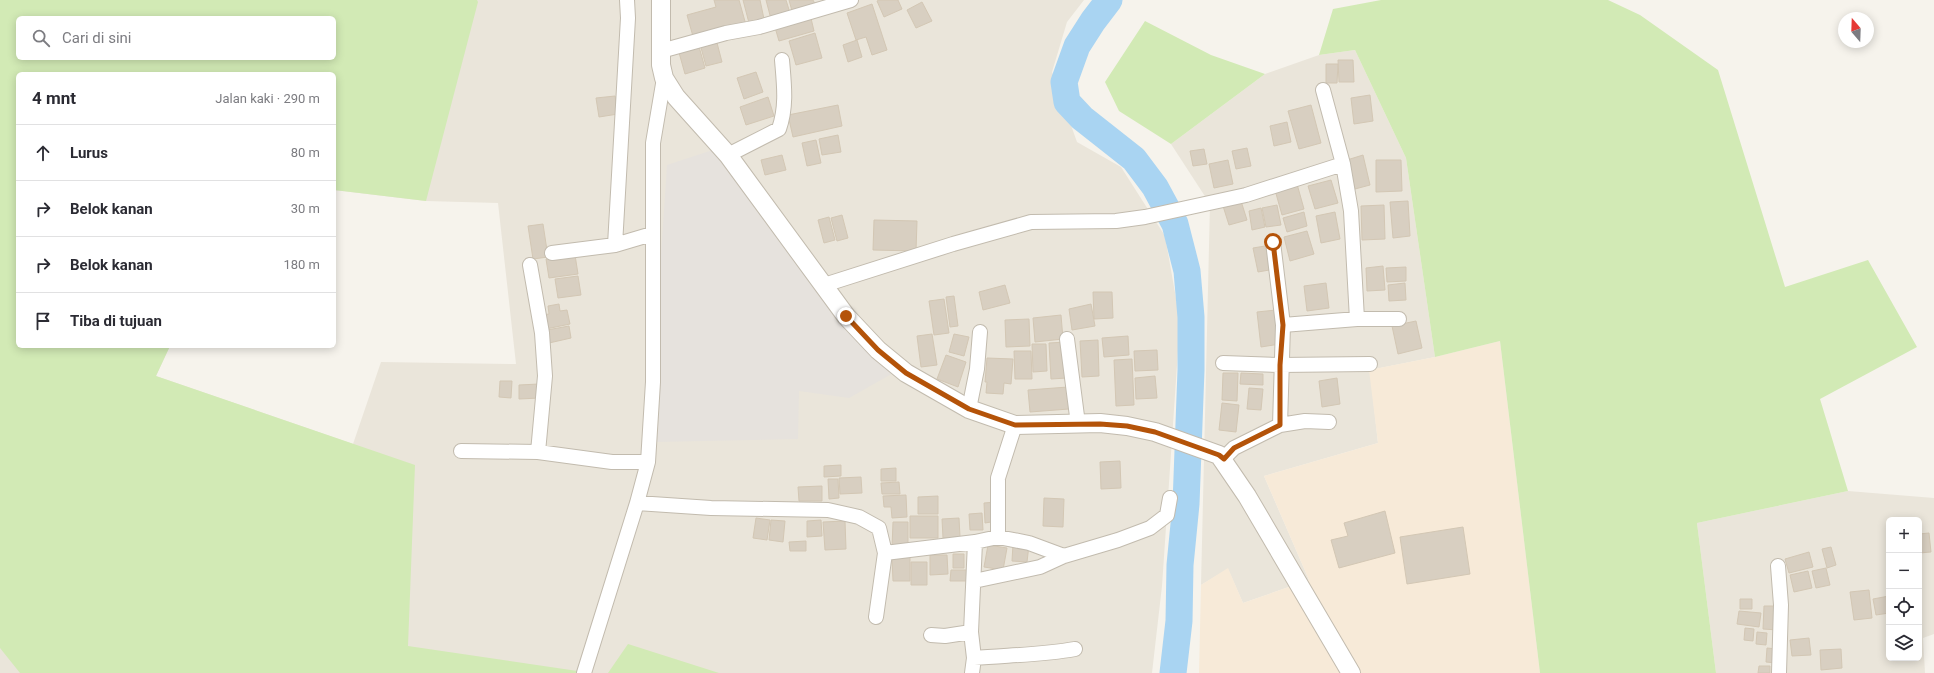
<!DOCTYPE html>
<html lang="id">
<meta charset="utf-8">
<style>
:root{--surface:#fff;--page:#f7f7f7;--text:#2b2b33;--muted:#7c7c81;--line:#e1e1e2}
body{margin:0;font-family:Roboto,sans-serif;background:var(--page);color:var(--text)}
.controls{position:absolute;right:12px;bottom:12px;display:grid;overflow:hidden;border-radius:6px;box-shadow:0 2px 10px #0003}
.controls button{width:36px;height:36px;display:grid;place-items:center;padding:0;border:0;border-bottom:1px solid var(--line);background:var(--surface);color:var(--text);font:20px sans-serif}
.compass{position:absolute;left:1838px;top:12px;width:36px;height:36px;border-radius:50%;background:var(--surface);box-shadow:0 2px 10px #0003;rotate:341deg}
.stop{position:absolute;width:12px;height:12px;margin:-9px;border:3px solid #b45309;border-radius:50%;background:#fff}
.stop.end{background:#b45309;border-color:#fff;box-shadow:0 1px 4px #0008}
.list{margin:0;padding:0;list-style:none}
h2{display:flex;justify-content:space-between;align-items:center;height:52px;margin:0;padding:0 16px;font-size:17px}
h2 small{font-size:13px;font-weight:400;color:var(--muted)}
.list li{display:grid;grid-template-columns:26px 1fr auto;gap:12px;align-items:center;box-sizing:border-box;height:56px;padding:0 16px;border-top:1px solid var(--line)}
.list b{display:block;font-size:15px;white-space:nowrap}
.list em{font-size:13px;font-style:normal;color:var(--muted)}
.icon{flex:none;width:22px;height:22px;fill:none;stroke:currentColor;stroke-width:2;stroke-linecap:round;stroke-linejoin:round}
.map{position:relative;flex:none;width:1934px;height:673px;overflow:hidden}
.search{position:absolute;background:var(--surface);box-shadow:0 2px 10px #0003;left:16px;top:16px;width:320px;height:44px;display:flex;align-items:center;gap:10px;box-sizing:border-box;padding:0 14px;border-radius:6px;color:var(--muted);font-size:15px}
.panel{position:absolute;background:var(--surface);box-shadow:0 2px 10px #0003;left:16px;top:72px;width:320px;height:276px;border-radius:6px}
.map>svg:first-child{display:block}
.residential{fill:#eae5da;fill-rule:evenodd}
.commercial{fill:#f7ead8}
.industrial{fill:#e6e2dd}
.green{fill:#d2eab5;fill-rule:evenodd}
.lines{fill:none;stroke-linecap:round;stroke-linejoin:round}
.river{stroke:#a9d4f2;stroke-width:27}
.building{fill:#d8cfc1;stroke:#d3c7b4}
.minor-casing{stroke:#c2bbae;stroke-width:16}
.tertiary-casing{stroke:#c2bbae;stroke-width:20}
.minor{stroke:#fff;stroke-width:14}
.tertiary{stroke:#fff;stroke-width:18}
.route{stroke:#b45309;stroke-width:5}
</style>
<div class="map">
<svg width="1934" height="673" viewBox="0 0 1934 673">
<rect width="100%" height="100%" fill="#f6f3ec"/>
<path class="residential" d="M0 0H1084L1067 22 1052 72 1077 142 1121 167 1165 236 1180 321 1162 586 1152 673H0ZM18 18H334V58H18ZM18 74H334V190L426 201 498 203 516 364 381 362 353 444 156 376 170 346H18Z
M1355 50 1406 158 1435 357 1370 370 1378 443 1264 476 1309 580 1243 603 1228 569 1201 585 1210 204 1171 144 1265 74 1319 55Z
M1848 491 1934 498V634L1923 638 1925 673H1716L1697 523ZM1889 520H1919V658H1889Z"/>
<path class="commercial" d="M1500 341 1540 673H1199L1201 585 1228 568 1243 603 1309 580 1264 476 1378 443 1369 370 1435 357Z"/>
<path class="industrial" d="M725 146 895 372 849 398 799 391 798 439 655 442 658 301 667 165Z"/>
<path class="green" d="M0 0H477L478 2 426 201 334 190V74H18V346H170L156 376 415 465 408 646 591 673H20L0 648ZM18 18H334V58H18Z
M1381 0H1608L1640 15 1718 70 1785 287 1868 260 1917 347 1820 399 1848 491 1697 523 1716 673H1540L1500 341 1435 357 1406 158 1355 50 1319 55 1333 9Z
M1145 21 1211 55 1265 74 1171 144 1119 111 1105 82Z
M628 644 719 673H608Z"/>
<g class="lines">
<path class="river" d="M1109 0 1093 21 1077 46 1064 82 1067 102 1082 118 1134 159 1155 187 1175 224 1187 271 1191 317V370L1186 504 1180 565 1179 621 1173 673"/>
</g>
<path class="building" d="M714 0H739L746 25 694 40 687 15 716 7Z
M743 0H760L764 19 749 23Z
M766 0H786L790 13 771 19Z
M789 0H813L815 4 792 11Z
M879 0H898L902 9 884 17 877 1Z
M922 2 932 21 916 28 907 10Z
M872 4 887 50 872 55 866 37 856 40 847 13Z
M810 14 814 31 779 41 774 24Z
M815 33 822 58 796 65 789 41Z
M716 39 722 62 706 66 700 44Z
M857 40 862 57 848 62 843 45Z
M698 43 705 68 685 74 678 49Z
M1338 60H1353L1354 82H1339Z
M1326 64H1338L1337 83H1326Z
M756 72 763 92 744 99 737 78Z
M1370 95 1373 121 1354 124 1351 98Z
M615 96 618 114 599 117 596 98Z
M768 97 774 116 746 125 740 107Z
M838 105 842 126 793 137 788 115Z
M1311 105 1321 143 1299 149 1288 111Z
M1287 122 1291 142 1274 146 1270 126Z
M838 135 841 152 822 155 819 139Z
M816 140 821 163 807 166 802 143Z
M1247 148 1251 166 1236 169 1232 151Z
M1204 149 1207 164 1193 166 1190 151Z
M782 155 786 170 765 175 761 160Z
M1363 155 1370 185 1355 189 1347 160Z
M1228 160 1233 184 1214 188 1209 164Z
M1376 160H1401L1402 191 1376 192Z
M1331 180 1338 203 1315 209 1308 186Z
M1297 184 1304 209 1282 215 1275 190Z
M1241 201 1247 220 1229 225 1223 206Z
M1408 201 1410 236 1393 238 1390 202Z
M1277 205 1281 225 1266 227 1262 208Z
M1384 205 1385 239 1362 240 1361 206Z
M1261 208 1265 227 1252 230 1249 211Z
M1304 212 1307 226 1287 232 1283 218Z
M1335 212 1340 239 1321 243 1316 216Z
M842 215 848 238 837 241 831 218Z
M829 217 835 240 824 243 818 220Z
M874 220 917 221 916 251 873 250Z
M543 224 548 257 533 259 528 226Z
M1307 231 1314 254 1290 261 1284 237Z
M1271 245 1275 269 1258 272 1253 248Z
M575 255 578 274 549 278 546 259Z
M1383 266 1385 290 1367 291 1366 268Z
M1406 267V281L1387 282 1386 268Z
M578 276 581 295 558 298 555 279Z
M1326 283 1329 308 1307 311 1304 286Z
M1405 283 1406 300 1389 301 1388 285Z
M1005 285 1010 303 983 310 979 292Z
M1093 292H1112L1113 318 1094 319Z
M954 296 958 326 950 327 946 297Z
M944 299 949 333 934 335 929 301Z
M559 304 560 311 567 310 570 324 546 329 543 315 549 314 548 306Z
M1091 304 1095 326 1072 330 1069 309Z
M1276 310 1280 344 1261 347 1257 312Z
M1061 315 1063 339 1035 342 1033 318Z
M1029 319 1030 346 1006 347 1005 320Z
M1416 321 1422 348 1398 354 1392 326Z
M569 326 571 338 549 343 547 330Z
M932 334 937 365 921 367 917 336Z
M954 334 969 337 964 356 949 352Z
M1128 336 1129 355 1104 357 1102 338Z
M1098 340 1099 376 1082 377 1080 341Z
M1066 342 1067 378 1051 379 1049 343Z
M1032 344H1046L1047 371 1033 372Z
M1157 350 1158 370 1135 371 1134 351Z
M1014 351H1031L1032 379H1015Z
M946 355 966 362 958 387 937 379Z
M987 358 1013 359 1011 384 1004 383 1003 394 986 393 987 382H985Z
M1132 359 1134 405 1116 406 1114 360Z
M1223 373H1238L1237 401 1222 400Z
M1241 373 1263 374V385L1240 384Z
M1155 376 1157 398 1136 399 1135 378Z
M1337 378 1340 404 1322 407 1319 381Z
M500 381H512L511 398 499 397Z
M539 384 540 398 519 399V385Z
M1068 387 1069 409 1030 412 1028 390Z
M1249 388 1263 389 1261 410 1247 409Z
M1222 403 1239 405 1236 432 1219 430Z
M1120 461 1121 488 1101 489 1100 462Z
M841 465V476L824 477V466Z
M896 468V481H881V469Z
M861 477 862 493 840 494 839 478Z
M828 479H838L839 498 829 499Z
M899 482 900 494H882L881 483Z
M822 486V501H799L798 487Z
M906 495 907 517 892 518 891 507H884L883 496Z
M938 496V514H918V497Z
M1044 498 1064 499 1063 527 1043 526Z
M996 502 997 521 985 523 984 503Z
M1385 511 1395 553 1339 568 1331 540 1348 536 1344 523Z
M982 513 983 530H970L969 514Z
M910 516H938V538H910Z
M756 518 770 520 767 540 753 538Z
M959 518 960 537 943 538 942 519Z
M771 520 785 521 783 542 769 540Z
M821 520 822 536 807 537V521Z
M845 521 846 549 825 550 823 522Z
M893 522H908V549L892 548Z
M1463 527 1470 574 1407 584 1400 537Z
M1929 533 1931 552 1919 553V534Z
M806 541V551H790L789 542Z
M1013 544 1029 545 1027 562 1012 561Z
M988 545 1007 548 1003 570 984 567Z
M1831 547 1836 565 1827 568 1822 549Z
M1809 552 1813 567 1789 573 1785 559Z
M953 554H964V568H953Z
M930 555H947L948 574 930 575Z
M910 557V581H893L892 558Z
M911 562H927V585H911Z
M1826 568 1830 585 1816 588 1812 571Z
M951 570H969V581H950Z
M1808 571 1812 588 1794 592 1790 575Z
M1869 590 1872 618 1854 620 1850 592Z
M1889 596V613L1876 615 1873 599Z
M1740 599H1752V609H1740Z
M1764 606H1778V630L1763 629Z
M1739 611 1761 613 1759 627 1737 624Z
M1745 628 1754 629 1753 641 1744 640Z
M1757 632 1767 633 1766 645 1756 644Z
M1809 638 1811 655 1792 656 1790 640Z
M1767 648 1777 649 1776 663 1766 662Z
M1841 649 1842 668 1821 670 1820 650Z
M1759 666H1770V673H1758Z"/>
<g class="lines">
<defs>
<path id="minor" d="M661 51 726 33 759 27 851 0
M1323 90 1343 164 1351 211 1357 319
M728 155 779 129C787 106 784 84 782 60
M1273 242 1283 325 1280 425
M615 245 628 18 627 0
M552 253 615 245 652 234
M530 265 542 333 545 376 538 452
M824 285 953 244 1031 222 1116 221 1145 217 1246 195 1343 164
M1283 325 1357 319H1399
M1067 339 1078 424
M1223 363 1280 365 1370 364
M969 409 977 369 980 332
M461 451 538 452 612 462H648
M1223 459 1234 448 1280 425 1305 421 1329 422
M637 503 711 508 828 510 859 517 879 528 885 553 876 617
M998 537V478L1015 425
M885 553 975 542 998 537 1029 543 1064 556 1118 540 1150 528 1167 515 1170 498
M1778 566 1781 605 1779 673
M974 581 1040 567 1064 556
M931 635 945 636 971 632
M974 658C1008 655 1042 655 1075 649
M584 673 637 503 648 462 653 382V143L664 78
M972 673 974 658 971 632 975 542"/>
<path id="tertiary" d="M661 0V65L664 78 676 97 728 155 846 316 878 350 906 373 969 409 1015 425 1100 423 1127 426 1155 432 1219 455 1247 496 1351 673"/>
</defs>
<use href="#minor" class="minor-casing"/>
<use href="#tertiary" class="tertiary-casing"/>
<use href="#minor" class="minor"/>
<use href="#tertiary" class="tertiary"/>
</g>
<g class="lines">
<path class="route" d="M846 316 878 350 906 373 969 409 1015 425 1100 424 1127 426 1155 432 1219 455 1224 459 1234 448 1280 425V365L1283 325 1273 242"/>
</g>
</svg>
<div class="controls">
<button>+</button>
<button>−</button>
<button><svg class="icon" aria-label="locate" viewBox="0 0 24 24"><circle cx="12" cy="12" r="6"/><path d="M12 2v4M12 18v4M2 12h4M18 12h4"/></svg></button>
<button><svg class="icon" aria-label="layers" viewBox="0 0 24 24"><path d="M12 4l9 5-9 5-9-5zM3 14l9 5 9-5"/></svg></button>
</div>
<svg class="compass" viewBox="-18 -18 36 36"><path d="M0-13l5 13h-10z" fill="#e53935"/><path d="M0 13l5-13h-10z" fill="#7c7c81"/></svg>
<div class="stop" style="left:1273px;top:242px"></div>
<div class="stop end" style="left:846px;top:316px"></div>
<div class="search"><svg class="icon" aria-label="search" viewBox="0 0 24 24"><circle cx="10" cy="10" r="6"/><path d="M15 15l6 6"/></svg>Cari di sini</div>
<section class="panel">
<h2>4 mnt<small>Jalan kaki · 290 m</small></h2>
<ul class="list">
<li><svg class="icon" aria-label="ahead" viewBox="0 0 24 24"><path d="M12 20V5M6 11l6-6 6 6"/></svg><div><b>Lurus</b></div><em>80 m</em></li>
<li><svg class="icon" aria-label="right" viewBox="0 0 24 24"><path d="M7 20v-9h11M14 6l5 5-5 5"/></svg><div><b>Belok kanan</b></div><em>30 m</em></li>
<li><svg class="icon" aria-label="right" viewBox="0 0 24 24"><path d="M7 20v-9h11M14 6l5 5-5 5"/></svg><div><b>Belok kanan</b></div><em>180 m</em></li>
<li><svg class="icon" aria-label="arrive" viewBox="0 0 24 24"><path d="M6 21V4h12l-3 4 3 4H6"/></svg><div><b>Tiba di tujuan</b></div></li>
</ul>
</section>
</div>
